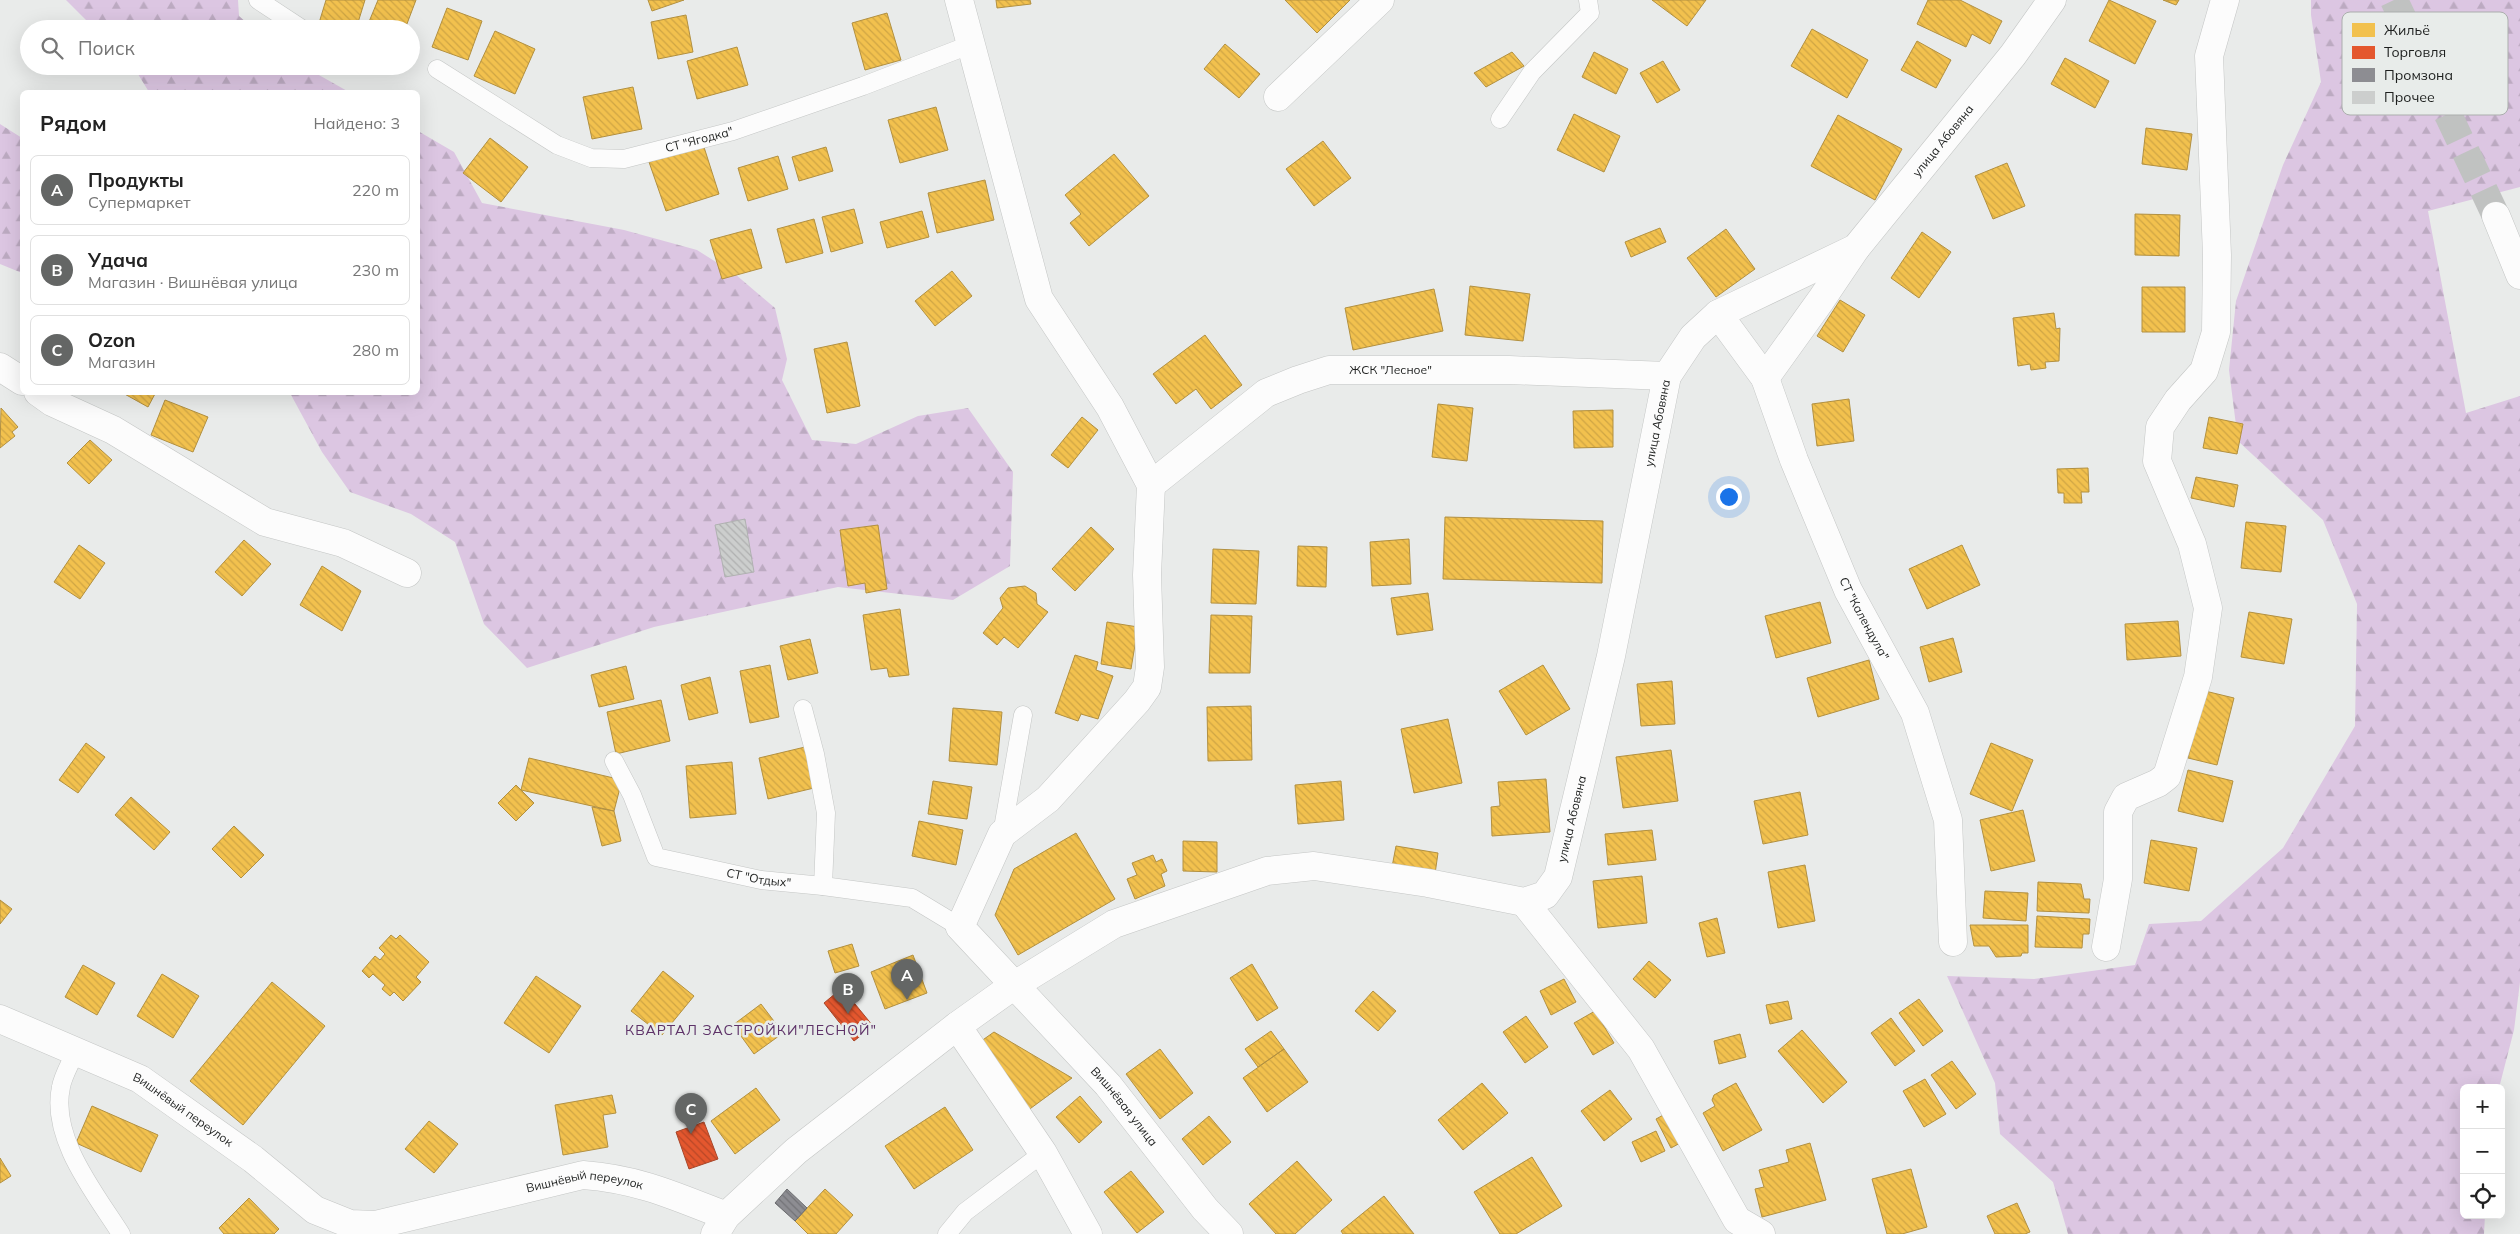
<!DOCTYPE html>
<html lang="ru">
<meta charset="utf-8">
<style>
:root{--surface:#fff;--page:#f6f6f6;--text:#222;--muted:#767676;--line:#e0e0e0;--accent:#646665}
body{margin:0;font-family:Mulish,sans-serif;background:var(--page);color:var(--text)}
.controls{position:absolute;right:15px;bottom:15px;display:grid;overflow:hidden;border-radius:8px;box-shadow:0 5px 20px #0002}
.controls button{width:45px;height:45px;display:grid;place-items:center;padding:0;border:0;border-bottom:1px solid var(--line);background:var(--surface);color:var(--text);font:25px sans-serif}
.you{position:absolute;left:1728px;top:496px;width:18px;height:18px;margin:-12px;border:4px solid #fff;border-radius:50%;background:#1a73e8;box-shadow:0 0 0 8px #1a73e833}
.badge{display:grid;place-items:center;width:32px;height:32px;border-radius:50%;background:var(--accent);color:#fff;font-size:16px;font-weight:700}
.pin{position:absolute;translate:-50% -41px;filter:drop-shadow(0 1px 2px #0008)}
.pin::after{content:'';position:absolute;top:26px;width:18px;height:15px;background:inherit;clip-path:polygon(0 0,100% 0,50% 100%)}
.list{margin:0;padding:0;list-style:none}
h2{display:flex;justify-content:space-between;align-items:center;height:65px;margin:0;padding:0 20px;font-size:21px}
h2 small{font-size:16px;font-weight:400;color:var(--muted)}
.list li{display:grid;grid-template-columns:32px 1fr auto;gap:15px;align-items:center;box-sizing:border-box;height:70px;margin:0 10px 10px;padding:0 10px;border:1px solid var(--line);border-radius:8px}
.list b{display:block;font-size:19px;white-space:nowrap}
.list p{margin:0;font-size:16px;white-space:nowrap;color:var(--muted)}
.list em{font-size:16px;font-style:normal;color:var(--muted)}
.icon{flex:none;width:28px;height:28px;fill:none;stroke:currentColor;stroke-width:2;stroke-linecap:round;stroke-linejoin:round}
.map{position:relative;flex:none;width:2520px;height:1234px;overflow:hidden}
.search{position:absolute;background:var(--surface);box-shadow:0 5px 20px #0002;left:20px;top:20px;width:400px;height:55px;display:flex;align-items:center;gap:12px;box-sizing:border-box;padding:0 18px;border-radius:28px;color:var(--muted);font-size:19px}
.panel{position:absolute;background:var(--surface);box-shadow:0 5px 20px #0002;left:20px;top:90px;width:400px;height:305px;border-radius:8px}
.map>svg:first-child{display:block}
.forest{fill:url(#forest-firs)}
.homes{fill:url(#homes-back-hatch);stroke:#b29040}
.shops{fill:url(#shops-back-hatch);stroke:#a84629}
.industry{fill:url(#industry-back-hatch);stroke:#6b6c6f}
.building{fill:url(#building-back-hatch);stroke:#b0b1b1}
.lines{fill:none;stroke-linecap:round;stroke-linejoin:round}
.highway-tunnel{stroke:#c0c2c1;stroke-width:28;stroke-dasharray:28 14;stroke-linecap:butt}
.lane-casing{stroke:#c4c6c5;stroke-width:19}
.street-casing{stroke:#c4c6c5;stroke-width:29}
.secondary-casing{stroke:#c4c6c5;stroke-width:29}
.highway-casing{stroke:#c4c6c5;stroke-width:29}
.lane{stroke:#fcfcfc;stroke-width:18}
.street{stroke:#fcfcfc;stroke-width:28}
.secondary{stroke:#fcfcfc;stroke-width:28}
.highway{stroke:#fcfcfc;stroke-width:28}
.labels{text-anchor:middle;stroke-width:5;stroke-linejoin:round;paint-order:stroke}
.street-label{font-size:12px;fill:#1d1f1e;stroke:#e8ecea}
.neighbourhood-label{font-size:14px;letter-spacing:1px;fill:#5e3268;stroke:#e8ecea}
.key{fill:#e8ecea;stroke:#abaead;stroke-width:1}
.key-label{font-size:14px;fill:#1d1f1e}
</style>
<div class="map">
<svg width="2520" height="1234" viewBox="0 0 2520 1234">
<defs>
<pattern id="forest-firs" width="22" height="20" patternUnits="userSpaceOnUse" patternTransform="scale(1.25)"><rect width="22" height="20" fill="#dcc6e2"/><path d="M5 1l3.5 6h-7zM16 11l3.5 6h-7z" fill="#bcaac1"/></pattern>
<pattern id="homes-back-hatch" width="6" height="6" patternUnits="userSpaceOnUse" patternTransform="scale(1.25)"><rect width="6" height="6" fill="#f2c14e"/><path d="M-1 5l2 2M0 0l6 6M5-1l2 2" fill="none" stroke="#cfa544"/></pattern>
<pattern id="shops-back-hatch" width="6" height="6" patternUnits="userSpaceOnUse" patternTransform="scale(1.25)"><rect width="6" height="6" fill="#e4572e"/><path d="M-1 5l2 2M0 0l6 6M5-1l2 2" fill="none" stroke="#b84727"/></pattern>
<pattern id="industry-back-hatch" width="6" height="6" patternUnits="userSpaceOnUse" patternTransform="scale(1.25)"><rect width="6" height="6" fill="#8d8d92"/><path d="M-1 5l2 2M0 0l6 6M5-1l2 2" fill="none" stroke="#737377"/></pattern>
<pattern id="building-back-hatch" width="6" height="6" patternUnits="userSpaceOnUse" patternTransform="scale(1.25)"><rect width="6" height="6" fill="#cccecd"/><path d="M-1 5l2 2M0 0l6 6M5-1l2 2" fill="none" stroke="#afb0b0"/></pattern>
</defs>
<rect width="100%" height="100%" fill="#e9ebea"/>
<path class="forest" d="M66 0H238L239 16 254 29H95Z
M2311 0H2520V187L2428 211 2466 413 2520 396V982L2514 1030 2499 1088H2464V1215H2485L2484 1234H2068L2053 1182 2000 1134 1995 1083 1947 976 2034 979 2135 965 2149 924 2201 921 2283 848 2355 726 2357 604 2323 520 2238 441 2229 370 2236 301 2283 165 2321 82 2311 15Z
M133 66H303L349 92H149Z
M0 124 22 138V273L0 264Z
M418 131 454 152 482 203 624 230 697 250 735 274 775 308 787 359 782 380 812 440 856 444 918 416 968 408 1013 472 1010 566 953 600 838 587 654 627 527 668 484 624 455 542 411 514 350 492 322 452 290 393 418 392Z"/>
<path class="homes" d="M326 0H365L356 29H337L319 23Z
M378 0H416L405 29H366Z
M648 0H684L652 11Z
M996 0H1030L1031 4 997 8Z
M1285 0H1350L1317 33Z
M1652 0H1706L1687 26Z
M1928 0H1960L2002 21 1990 44 1972 34 1966 47 1917 24Z
M2109 0 2156 21 2135 64 2089 41Z
M2163 0H2179L2176 5Z
M447 8 482 21 468 60 432 47Z
M887 13 901 60 865 70 852 23Z
M686 15 693 52 658 59 651 22Z
M1812 29 1868 60 1847 98 1791 66Z
M495 31 535 49 515 94 474 76Z
M1917 41 1951 60 1936 88 1901 70Z
M1225 44 1260 74 1239 98 1204 69Z
M737 47 748 85 697 99 687 61Z
M1512 52 1524 66 1486 87 1474 73Z
M1594 52 1628 69 1616 94 1582 77Z
M2065 58 2109 81 2095 108 2051 84Z
M1663 61 1680 90 1657 103 1640 73Z
M633 87 642 129 592 139 583 97Z
M936 107 948 150 900 163 888 120Z
M1574 114 1620 136 1604 172 1557 150Z
M1838 115 1902 149 1875 200 1811 166Z
M2146 128 2192 134 2187 170 2142 164Z
M490 138 528 167 501 202 463 173Z
M1323 141 1351 178 1314 206 1286 169Z
M703 144 719 194 666 211 649 162Z
M826 147 833 171 799 181 792 157Z
M1114 154 1149 196 1089 246 1070 223 1081 214 1065 195Z
M778 156 788 189 748 201 738 168Z
M2007 163 2025 206 1993 219 1975 176Z
M985 180 994 220 937 233 928 193Z
M854 209 863 243 831 252 822 217Z
M922 211 929 237 887 248 880 222Z
M2135 214 2180 215 2179 256 2135 255Z
M814 219 823 253 786 263 777 229Z
M1660 228 1666 242 1631 257 1625 242Z
M751 229 762 268 722 279 710 240Z
M1726 229 1755 269 1716 297 1687 258Z
M1922 232 1951 252 1919 298 1891 278Z
M952 271 972 296 935 326 915 301Z
M1470 286 1530 294 1523 341 1465 335Z
M2142 287H2185V332H2142Z
M1434 289 1443 331 1353 350 1345 308Z
M1840 300 1865 315 1843 352 1817 336Z
M2054 313 2056 329 2060 328 2059 361 2045 362 2046 368 2031 370 2030 364 2018 366 2013 318Z
M1205 335 1242 385 1211 409 1196 389 1176 404 1153 374Z
M847 342 860 406 827 413 814 349Z
M121 392H156L148 407Z
M1849 399 1854 441 1817 446 1812 404Z
M165 400 208 417 193 452 151 435Z
M1438 404 1473 408 1467 461 1432 457Z
M1 408 18 427 12 432 15 436 0 448Z
M1613 410V447L1574 448 1573 411Z
M1082 417 1098 430 1068 468 1051 455Z
M2209 417 2243 424 2237 454 2203 448Z
M90 440 112 460 89 484 67 463Z
M2088 468 2089 492H2081L2082 503H2064V493H2058L2057 469Z
M2196 477 2238 485 2234 507 2191 498Z
M1445 517 1603 521 1602 583 1443 579Z
M2246 522 2286 526 2281 572 2241 568Z
M878 525 887 589 866 593 865 583 848 586 840 530Z
M1091 527 1114 549 1075 591 1052 569Z
M1409 539 1411 584 1372 586 1370 542Z
M244 540 271 564 242 596 215 572Z
M79 545 105 563 80 599 54 582Z
M1962 545 1980 585 1927 609 1909 569Z
M1298 546 1327 547 1326 587 1297 586Z
M1213 549 1259 551 1256 604 1211 603Z
M322 566 361 591 342 631 300 605Z
M1025 586 1036 593 1037 604 1048 612 1018 648 1004 637 997 645 983 633 1003 608 1000 598 1008 588Z
M1428 593 1433 630 1397 635 1391 598Z
M1820 602 1831 643 1776 658 1765 616Z
M900 609 909 675 889 677 887 668 871 670 863 615Z
M2249 612 2292 619 2284 664 2241 657Z
M1211 615 1252 616 1250 673H1209Z
M2178 621 2181 656 2127 660 2125 624Z
M1107 622 1138 627 1131 669 1101 664Z
M1953 638 1962 672 1929 682 1920 647Z
M810 639 818 673 788 680 780 646Z
M1075 655 1098 662 1096 670 1113 676 1098 719 1081 714 1078 721 1055 713Z
M1869 660 1879 699 1818 717 1807 678Z
M770 665 779 717 750 723 740 671Z
M1543 665 1570 709 1526 735 1499 691Z
M626 666 634 699 599 707 591 675Z
M710 677 718 713 689 720 681 685Z
M1672 681 1675 724 1641 726 1637 684Z
M2205 691 2234 698 2217 765 2188 758Z
M661 700 670 741 616 754 607 712Z
M1251 706 1252 760 1208 761 1207 707Z
M953 708 1002 712 997 765 949 761Z
M1448 719 1462 783 1414 793 1401 729Z
M86 743 105 757 78 793 59 780Z
M1991 743 2033 760 2012 811 1970 794Z
M805 747 814 788 768 799 759 758Z
M1671 750 1678 801 1623 808 1616 757Z
M529 758 622 780 614 811 521 790Z
M732 762 736 814 690 818 686 766Z
M2188 770 2233 781 2223 822 2178 811Z
M1546 779 1550 832 1492 836 1491 807 1500 806 1498 782Z
M933 781 972 787 967 819 928 814Z
M1341 781 1344 820 1298 824 1295 785Z
M516 785 534 803 516 821 498 803Z
M1800 792 1808 835 1763 844 1754 801Z
M131 797 170 832 154 850 115 815Z
M592 807 614 811 621 841 602 846Z
M2023 810 2035 861 1991 871 1980 820Z
M919 821 963 830 956 865 912 856Z
M234 826 264 855 241 878 212 849Z
M1652 830 1656 860 1608 865 1605 834Z
M1076 833 1115 899 1018 955 995 915 1014 869Z
M2151 840 2197 848 2189 891 2144 883Z
M1183 841 1217 842V872L1183 871Z
M1396 846 1438 853 1435 874 1392 867Z
M1153 855 1156 862 1162 859 1167 871 1161 874 1165 886 1135 899 1127 879 1137 875 1132 863Z
M1805 865 1815 921 1778 928 1768 872Z
M1642 876 1647 923 1598 928 1593 881Z
M2038 882 2081 884 2084 899H2090L2089 913 2037 911Z
M1985 891 2028 893 2026 921 1983 918Z
M0 900 12 909 0 924Z
M2037 916 2090 919 2089 934H2083L2082 948 2035 947Z
M1717 918 1725 953 1707 957 1699 923Z
M1970 925H2028V953H2022L2021 956 1996 957 1989 946H1974Z
M391 935 396 939 400 935 429 962 416 977 421 982 403 1001 394 992 390 996 382 989 385 985 373 974 369 978 362 971 375 956 380 960 385 954 379 948Z
M852 944 859 966 835 973 828 951Z
M913 955 927 993 885 1009 871 972Z
M1649 961 1671 980 1655 998 1633 979Z
M1252 964 1278 1008 1257 1021 1230 978Z
M83 965 115 983 97 1015 65 997Z
M663 971 694 996 662 1035 631 1011Z
M162 974 199 996 173 1038 137 1016Z
M536 976 581 1006 549 1053 504 1023Z
M1564 979 1576 1002 1551 1015 1540 991Z
M272 982 325 1026 243 1125 190 1081Z
M1373 991 1396 1011 1378 1031 1355 1011Z
M1919 999 1943 1031 1923 1046 1899 1013Z
M1788 1001 1792 1019 1770 1024 1766 1005Z
M761 1004 783 1033 754 1054 733 1025Z
M1595 1011 1614 1043 1593 1055 1574 1023Z
M1526 1016 1548 1047 1525 1063 1503 1032Z
M1891 1018 1915 1051 1895 1066 1871 1033Z
M1802 1030 1847 1082 1823 1103 1778 1051Z
M1271 1031 1284 1049 1258 1067 1245 1049Z
M994 1032 1072 1078 1027 1111 977 1044Z
M1740 1034 1746 1057 1719 1064 1714 1041Z
M1160 1049 1193 1093 1160 1119 1126 1074Z
M1284 1049 1308 1082 1267 1112 1243 1078Z
M1952 1061 1976 1094 1956 1109 1931 1075Z
M1925 1079 1946 1114 1924 1127 1903 1091Z
M1482 1083 1508 1113 1463 1150 1438 1120Z
M1736 1083 1762 1130 1723 1151 1703 1113 1715 1106 1712 1100 1714 1095Z
M756 1088 780 1120 735 1154 711 1121Z
M1610 1090 1632 1119 1604 1141 1581 1111Z
M612 1095 616 1113 603 1115 608 1147 563 1155 555 1105Z
M1080 1096 1102 1122 1079 1143 1056 1117Z
M92 1106 158 1135 141 1172 76 1143Z
M945 1107 973 1150 914 1189 885 1146Z
M1667 1113 1682 1142 1671 1148 1656 1119Z
M1209 1116 1231 1142 1203 1165 1182 1139Z
M429 1121 458 1144 434 1173 405 1149Z
M1656 1131 1665 1151 1641 1162 1632 1142Z
M1810 1143 1826 1200 1762 1217 1755 1189 1764 1187 1759 1170 1789 1162 1786 1150Z
M1532 1157 1562 1206 1516 1234H1500L1474 1192Z
M0 1158 11 1176 0 1183Z
M1297 1161 1332 1200 1295 1234H1276L1249 1204Z
M1911 1169 1927 1227 1902 1234H1887L1872 1179Z
M1131 1171 1164 1212 1137 1233 1104 1192Z
M825 1189 853 1215 836 1234H808L795 1221Z
M1384 1196 1414 1234H1343L1341 1231Z
M249 1198 279 1229 274 1234H224L219 1228Z
M2017 1203 2030 1232 2025 1234H1995L1987 1216Z"/>
<path class="shops" d="M842 988 873 1026 854 1041 824 1003Z
M704 1122 718 1159 689 1169 676 1132Z"/>
<path class="industry" d="M787 1189 807 1208 795 1221 775 1203Z"/>
<path class="building" d="M745 519 754 572 725 577 715 525Z"/>
<g class="lines">
<path class="highway-tunnel" d="M2394 0 2496 216"/>
<defs>
<g id="lane">
<path d="M258 0 302 29"/>
<path id="s1" d="M437 69 557 145 591 158 624 159 733 131 863 86 972 44"/>
<path d="M1500 119 1532 72 1590 13 1588 0"/>
<path d="M803 709 815 754 826 813 823 886"/>
<path id="s2" d="M614 761 632 795 656 857 761 880 823 886 912 898 960 927"/>
<path d="M1002 834 1023 715"/>
<path d="M75 1052C71 1063 63 1075 61 1087 50 1138 95 1193 121 1234"/>
<path d="M947 1234 965 1212 1043 1153"/>
</g>
<g id="street">
<path id="s3" d="M959 0 1039 299 1110 407 1151 485 1147 575 1150 667 1147 687 1137 701 1048 799 1002 834 960 927 1108 1085 1205 1209 1229 1234"/>
<path d="M1278 97 1380 0"/>
<path id="s4" d="M1718 314 1765 378 1794 460 1848 590 1915 713 1948 820 1953 942"/>
<path d="M0 367 22 381"/>
<path d="M1765 378 1821 300 1856 248"/>
<path d="M38 392 52 402 113 430 265 522 343 543 407 573"/>
<path id="s5" d="M1151 485 1266 393 1298 380 1329 370H1509L1667 376"/>
<path d="M1524 902 1641 1049 1737 1220 1761 1234"/>
<path d="M2106 947 2118 879V812L2126 797 2158 783 2167 776 2198 677 2208 608 2192 544 2157 461 2160 427 2178 400 2204 371 2216 332 2217 255 2209 56 2225 0"/>
<path id="s6" d="M0 1019 140 1079 253 1159 315 1210 350 1224 375 1225 583 1175C638 1179 675 1196 726 1216"/>
<path d="M957 1026 1043 1153 1088 1234"/>
</g>
<g id="secondary">
<path id="s7" d="M715 1234 726 1216 796 1151 957 1026 1013 986 1114 924 1267 871 1314 866 1428 883 1524 902 1545 895 1558 877 1611 656 1667 376 1693 337 1718 314 1856 248 2013 55 2052 0"/>
</g>
<path id="highway" d="M2496 216 2520 275"/>
</defs>
<use href="#lane" class="lane-casing"/>
<use href="#street" class="street-casing"/>
<use href="#secondary" class="secondary-casing"/>
<use href="#highway" class="highway-casing"/>
<use href="#lane" class="lane"/>
<use href="#street" class="street"/>
<use href="#secondary" class="secondary"/>
<use href="#highway" class="highway"/>
</g>
<g class="labels">
<g class="street-label">
<text dy="4" stroke="none"><textPath href="#s1" startOffset="289">СТ "Ягодка"</textPath></text>
<text dy="4" stroke="none"><textPath href="#s7" startOffset="1859">улица Абовяна</textPath></text>
<text dy="4" stroke="none"><textPath href="#s5" startOffset="276">ЖСК "Лесное"</textPath></text>
<text dy="4" stroke="none"><textPath href="#s7" startOffset="1439">улица Абовяна</textPath></text>
<text dy="4" stroke="none"><textPath href="#s4" startOffset="340">СТ "Календула"</textPath></text>
<text dy="4" stroke="none"><textPath href="#s7" startOffset="1034">улица Абовяна</textPath></text>
<text dy="4" stroke="none"><textPath href="#s2" startOffset="210">СТ "Отдых"</textPath></text>
<text dy="4" stroke="none"><textPath href="#s3" startOffset="1282">Вишнёвая улица</textPath></text>
<text dy="4" stroke="none"><textPath href="#s6" startOffset="205">Вишнёвый переулок</textPath></text>
<text dy="4" stroke="none"><textPath href="#s6" startOffset="649">Вишнёвый переулок</textPath></text>
</g>
<g class="neighbourhood-label">
<text x="751" y="1035">КВАРТАЛ ЗАСТРОЙКИ"ЛЕСНОЙ"</text>
</g>
</g>
<rect x="2342" y="12" width="166" height="103" rx="8" class="key"/>
<rect x="2352" y="23" width="23" height="14" fill="#f2c14e"/>
<rect x="2352" y="46" width="23" height="13" fill="#e4572e"/>
<rect x="2352" y="68" width="23" height="14" fill="#8d8d92"/>
<rect x="2352" y="91" width="23" height="13" fill="#cccecd"/>
<g class="key-label">
<text x="2384" y="35">Жильё</text>
<text x="2384" y="57">Торговля</text>
<text x="2384" y="80">Промзона</text>
<text x="2384" y="102">Прочее</text>
</g>
</svg>
<div class="controls">
<button>+</button>
<button>−</button>
<button><svg class="icon" aria-label="locate" viewBox="0 0 24 24"><circle cx="12" cy="12" r="6"/><path d="M12 2v4M12 18v4M2 12h4M18 12h4"/></svg></button>
</div>
<div class="you"></div>
<div class="pin badge" style="left:907px;top:1000px">A</div>
<div class="pin badge" style="left:848px;top:1014px">B</div>
<div class="pin badge" style="left:691px;top:1134px">C</div>
<div class="search"><svg class="icon" aria-label="search" viewBox="0 0 24 24"><circle cx="10" cy="10" r="6"/><path d="M15 15l6 6"/></svg>Поиск</div>
<section class="panel">
<h2>Рядом<small>Найдено: 3</small></h2>
<ul class="list">
<li><span class="badge">A</span><div><b>Продукты</b><p>Супермаркет</p></div><em>220 m</em></li>
<li><span class="badge">B</span><div><b>Удача</b><p>Магазин · Вишнёвая улица</p></div><em>230 m</em></li>
<li><span class="badge">C</span><div><b>Ozon</b><p>Магазин</p></div><em>280 m</em></li>
</ul>
</section>
</div>
